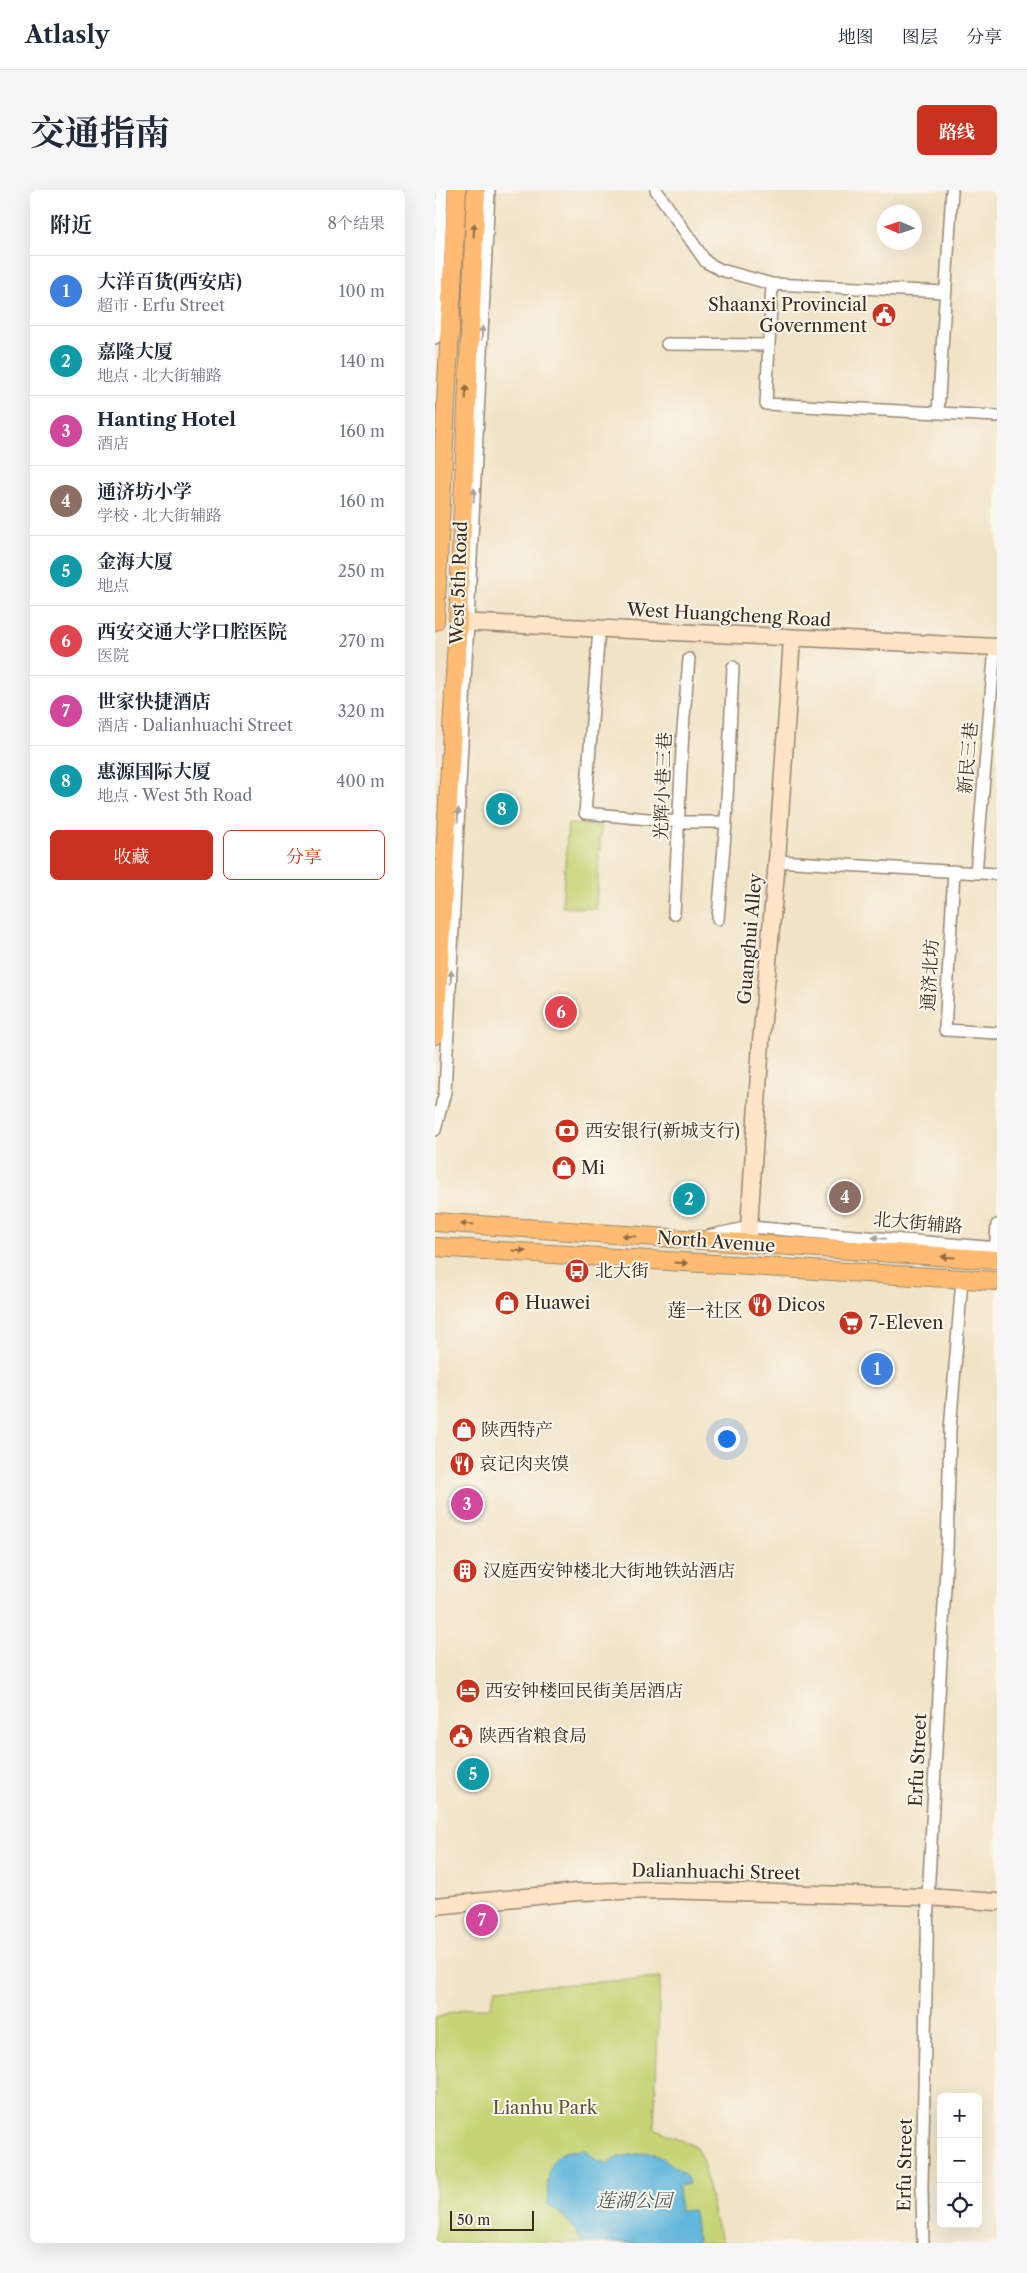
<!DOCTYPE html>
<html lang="zh">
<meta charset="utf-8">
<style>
:root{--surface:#fff;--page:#f6f6f7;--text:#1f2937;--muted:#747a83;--line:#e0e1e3;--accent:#c8321e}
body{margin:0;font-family:"Libre Caslon Text","Noto Serif SC",serif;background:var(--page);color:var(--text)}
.controls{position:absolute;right:15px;bottom:15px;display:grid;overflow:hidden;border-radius:8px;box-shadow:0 5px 20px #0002}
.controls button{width:45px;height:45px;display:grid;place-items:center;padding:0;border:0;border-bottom:1px solid var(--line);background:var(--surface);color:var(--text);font:25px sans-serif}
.compass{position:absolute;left:442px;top:15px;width:45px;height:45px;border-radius:50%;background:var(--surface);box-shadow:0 5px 20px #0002;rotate:273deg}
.scale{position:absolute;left:15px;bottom:12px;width:84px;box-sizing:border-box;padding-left:5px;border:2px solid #3b2a1e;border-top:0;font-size:14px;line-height:18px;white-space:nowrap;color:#3b2a1e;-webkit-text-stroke:4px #fbf7ec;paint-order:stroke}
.you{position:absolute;left:291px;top:1248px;width:18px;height:18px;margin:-12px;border:4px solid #fff;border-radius:50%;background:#1a73e8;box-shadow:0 0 0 8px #1a73e833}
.badge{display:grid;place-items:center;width:32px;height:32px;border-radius:50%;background:var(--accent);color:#fff;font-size:16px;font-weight:700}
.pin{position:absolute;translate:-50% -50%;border:2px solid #fff;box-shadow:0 1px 5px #0006}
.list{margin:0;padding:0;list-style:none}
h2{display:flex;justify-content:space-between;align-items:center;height:65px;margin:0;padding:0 20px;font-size:21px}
h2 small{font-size:16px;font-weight:400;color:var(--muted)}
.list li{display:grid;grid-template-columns:32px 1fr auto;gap:15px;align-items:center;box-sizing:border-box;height:70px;padding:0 20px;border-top:1px solid var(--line)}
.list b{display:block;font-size:19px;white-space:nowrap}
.list p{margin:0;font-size:16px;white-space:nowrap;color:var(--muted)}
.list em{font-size:16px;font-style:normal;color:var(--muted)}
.actions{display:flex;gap:10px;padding:15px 20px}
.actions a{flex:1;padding:11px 0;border:1px solid var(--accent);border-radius:8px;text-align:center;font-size:18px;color:var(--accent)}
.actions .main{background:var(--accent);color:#fff}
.icon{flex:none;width:28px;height:28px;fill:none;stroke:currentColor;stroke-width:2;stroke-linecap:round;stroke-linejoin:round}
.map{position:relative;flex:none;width:562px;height:2053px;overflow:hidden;border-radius:8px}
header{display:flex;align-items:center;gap:30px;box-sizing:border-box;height:70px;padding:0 25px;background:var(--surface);border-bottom:1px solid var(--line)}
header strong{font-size:24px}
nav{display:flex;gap:28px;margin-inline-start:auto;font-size:18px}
.intro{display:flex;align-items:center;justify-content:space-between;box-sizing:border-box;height:120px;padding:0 30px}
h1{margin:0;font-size:35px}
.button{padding:12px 22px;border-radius:8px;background:var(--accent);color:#fff;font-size:18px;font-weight:700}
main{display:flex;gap:30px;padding:0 30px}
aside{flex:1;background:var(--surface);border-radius:8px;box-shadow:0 5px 20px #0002}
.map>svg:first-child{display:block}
.green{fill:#c6d476;stroke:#807f4a}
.water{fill:#5fb5db;stroke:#4d707c}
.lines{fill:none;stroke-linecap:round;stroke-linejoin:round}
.street-casing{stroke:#968672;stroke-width:14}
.secondary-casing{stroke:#968672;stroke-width:19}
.primary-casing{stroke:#968672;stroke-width:20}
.street{stroke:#fff;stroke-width:11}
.secondary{stroke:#ffe4c6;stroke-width:16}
.primary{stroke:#febb71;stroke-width:18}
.oneway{fill:#936b43}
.oneway2{fill:#a79f9a}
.labels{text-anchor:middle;stroke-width:4;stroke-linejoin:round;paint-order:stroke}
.poi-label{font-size:18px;fill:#3b2a1e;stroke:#fbf7ec;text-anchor:start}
.street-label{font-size:18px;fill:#3b2a1e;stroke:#fbf7ec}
.park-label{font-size:18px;fill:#5e5434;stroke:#fbf7ec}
.neighbourhood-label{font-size:19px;fill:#3b2a1e;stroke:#fbf7ec}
.water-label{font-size:19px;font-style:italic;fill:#485b60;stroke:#fbf7ec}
</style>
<header>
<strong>Atlasly</strong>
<nav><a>地图</a><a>图层</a><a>分享</a></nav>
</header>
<div class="intro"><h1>交通指南</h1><a class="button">路线</a></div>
<main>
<aside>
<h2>附近<small>8个结果</small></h2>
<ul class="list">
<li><span class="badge" style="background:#3f7fe0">1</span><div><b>大洋百货(西安店)</b><p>超市 · Erfu Street</p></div><em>100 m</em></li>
<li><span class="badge" style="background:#0f9aa8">2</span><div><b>嘉隆大厦</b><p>地点 · 北大街辅路</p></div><em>140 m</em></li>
<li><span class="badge" style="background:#d1479c">3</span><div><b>Hanting Hotel</b><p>酒店</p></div><em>160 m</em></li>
<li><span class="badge" style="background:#8d6e63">4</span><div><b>通济坊小学</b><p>学校 · 北大街辅路</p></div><em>160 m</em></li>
<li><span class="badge" style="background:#0f9aa8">5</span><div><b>金海大厦</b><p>地点</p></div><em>250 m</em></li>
<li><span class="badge" style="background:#e0444e">6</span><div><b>西安交通大学口腔医院</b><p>医院</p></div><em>270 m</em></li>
<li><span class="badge" style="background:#d1479c">7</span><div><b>世家快捷酒店</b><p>酒店 · Dalianhuachi Street</p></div><em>320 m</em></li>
<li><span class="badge" style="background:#0f9aa8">8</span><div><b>惠源国际大厦</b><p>地点 · West 5th Road</p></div><em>400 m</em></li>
</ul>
<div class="actions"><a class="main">收藏</a><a>分享</a></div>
</aside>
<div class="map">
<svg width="562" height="2053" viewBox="0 0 562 2053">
<rect width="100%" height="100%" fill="#fbf7ec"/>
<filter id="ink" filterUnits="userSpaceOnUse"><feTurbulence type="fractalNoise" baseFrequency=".02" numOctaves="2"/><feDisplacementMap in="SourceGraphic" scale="10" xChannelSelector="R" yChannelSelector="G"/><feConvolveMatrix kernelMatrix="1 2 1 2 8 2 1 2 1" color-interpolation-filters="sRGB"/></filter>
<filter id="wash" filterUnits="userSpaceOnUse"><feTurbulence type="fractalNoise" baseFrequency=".0096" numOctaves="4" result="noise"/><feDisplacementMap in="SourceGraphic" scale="20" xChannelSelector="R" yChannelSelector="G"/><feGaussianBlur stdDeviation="1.12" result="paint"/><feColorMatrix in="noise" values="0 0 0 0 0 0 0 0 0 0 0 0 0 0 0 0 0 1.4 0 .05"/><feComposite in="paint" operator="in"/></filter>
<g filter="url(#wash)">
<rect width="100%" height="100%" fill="#f1e3c6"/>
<path class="green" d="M133 634 166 636 161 719 127 717Z
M225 1788 219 1938 260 1956 267 1969 280 2030 288 2053H0V1828L33 1818H55L60 1799Z"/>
<path class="water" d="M150 1960 161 1970 173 1974 183 1967 214 1962 231 1970 252 1987 254 1994 243 1996 245 2021 257 2020 260 2027 262 2053H147C140 2036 128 2025 113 2015 112 1999 111 1968 130 1962 136 1960 144 1961 150 1960Z"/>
</g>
<g filter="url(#ink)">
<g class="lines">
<defs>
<path id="street" d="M221 0 271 72 286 80 337 94 511 102
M337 94 331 214 562 226
M0 148 7 0
M232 154 334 155
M503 223 517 0
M164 439 150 623 245 632H291
M342 671 562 684
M519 681 510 840 562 843
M541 683 560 457
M239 724 248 539 254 469
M283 729 291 632 298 477
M0 940 10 902 54 0
M273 1046 315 1037 562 1058
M560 1063 562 1035
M488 2053 487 1996 493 1707 512 1360 515 1240 527 1089"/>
<path id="secondary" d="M23 432 562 457
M313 1053 326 852 342 671 357 448
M0 1716 142 1702 222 1700 493 1707 562 1712"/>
<path id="primary" d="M0 431 22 0
M0 845 23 432 41 0
M0 1032 562 1070
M0 1057 562 1091"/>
</defs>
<use href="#street" class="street-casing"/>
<use href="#secondary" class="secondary-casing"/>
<use href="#primary" class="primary-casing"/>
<use href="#street" class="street"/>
<use href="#secondary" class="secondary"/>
<use href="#primary" class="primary"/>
</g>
<defs><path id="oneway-solid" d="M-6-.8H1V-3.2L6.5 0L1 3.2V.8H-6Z" transform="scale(1.25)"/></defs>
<g class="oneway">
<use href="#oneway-solid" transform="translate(39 40) rotate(-87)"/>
<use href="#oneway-solid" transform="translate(31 202) rotate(-88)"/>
<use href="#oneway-solid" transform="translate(32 1034) rotate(-176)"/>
<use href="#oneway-solid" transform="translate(194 1046) rotate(-176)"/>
<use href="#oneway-solid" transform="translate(84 1061) rotate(3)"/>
<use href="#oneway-solid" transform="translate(513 1067) rotate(-176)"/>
<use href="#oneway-solid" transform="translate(246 1073) rotate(4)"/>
</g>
<g class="oneway2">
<use href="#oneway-solid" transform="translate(47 143) rotate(-87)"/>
<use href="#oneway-solid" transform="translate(39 305) rotate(-87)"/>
<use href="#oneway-solid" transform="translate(23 625) rotate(-87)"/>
<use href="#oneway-solid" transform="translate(16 787) rotate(-87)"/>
<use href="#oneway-solid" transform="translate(444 1048) rotate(-175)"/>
</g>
</g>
<defs>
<symbol id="civic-disc" viewBox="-11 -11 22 22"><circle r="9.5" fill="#c8321e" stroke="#fbf7ec"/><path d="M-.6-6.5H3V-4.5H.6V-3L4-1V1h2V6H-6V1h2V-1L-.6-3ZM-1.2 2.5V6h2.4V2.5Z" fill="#fff"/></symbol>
<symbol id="bank-disc" viewBox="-11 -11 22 22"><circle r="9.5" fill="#c8321e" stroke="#fbf7ec"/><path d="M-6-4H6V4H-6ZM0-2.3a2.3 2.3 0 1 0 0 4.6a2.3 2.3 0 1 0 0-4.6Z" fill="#fff"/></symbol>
<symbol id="shop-disc" viewBox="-11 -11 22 22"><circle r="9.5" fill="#c8321e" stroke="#fbf7ec"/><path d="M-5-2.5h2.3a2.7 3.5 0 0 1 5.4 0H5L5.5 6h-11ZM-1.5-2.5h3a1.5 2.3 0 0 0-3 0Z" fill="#fff"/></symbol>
<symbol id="bus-disc" viewBox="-11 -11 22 22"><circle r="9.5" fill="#c8321e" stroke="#fbf7ec"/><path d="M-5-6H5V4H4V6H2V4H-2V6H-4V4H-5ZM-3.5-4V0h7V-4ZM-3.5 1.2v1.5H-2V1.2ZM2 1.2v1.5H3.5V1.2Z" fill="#fff"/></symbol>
<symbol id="restaurant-disc" viewBox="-11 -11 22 22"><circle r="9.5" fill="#c8321e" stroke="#fbf7ec"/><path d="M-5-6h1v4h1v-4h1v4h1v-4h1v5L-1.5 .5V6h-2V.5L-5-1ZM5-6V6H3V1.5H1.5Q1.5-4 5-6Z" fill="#fff"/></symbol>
<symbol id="supermarket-disc" viewBox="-11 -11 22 22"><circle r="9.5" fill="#c8321e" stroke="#fbf7ec"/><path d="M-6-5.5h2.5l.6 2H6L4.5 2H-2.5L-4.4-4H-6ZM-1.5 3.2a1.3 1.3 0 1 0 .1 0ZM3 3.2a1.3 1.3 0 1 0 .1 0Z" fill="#fff"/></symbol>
<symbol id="building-disc" viewBox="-11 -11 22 22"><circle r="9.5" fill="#c8321e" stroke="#fbf7ec"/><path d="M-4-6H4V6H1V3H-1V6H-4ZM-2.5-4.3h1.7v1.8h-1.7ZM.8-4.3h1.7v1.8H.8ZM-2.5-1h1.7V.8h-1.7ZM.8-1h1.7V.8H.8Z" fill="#fff"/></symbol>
<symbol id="hotel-disc" viewBox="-11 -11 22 22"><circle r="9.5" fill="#c8321e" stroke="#fbf7ec"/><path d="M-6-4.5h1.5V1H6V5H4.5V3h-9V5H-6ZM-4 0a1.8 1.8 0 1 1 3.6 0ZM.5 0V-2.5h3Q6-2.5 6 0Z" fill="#fff"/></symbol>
</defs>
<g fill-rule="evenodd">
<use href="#civic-disc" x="435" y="111" width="28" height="28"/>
<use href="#bank-disc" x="118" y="927" width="28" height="28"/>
<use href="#shop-disc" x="115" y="964" width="28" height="28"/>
<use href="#bus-disc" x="128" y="1067" width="28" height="28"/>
<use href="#shop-disc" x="58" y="1099" width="28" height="28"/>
<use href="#restaurant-disc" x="311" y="1101" width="28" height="28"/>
<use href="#supermarket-disc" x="402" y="1119" width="28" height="28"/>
<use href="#shop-disc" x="15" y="1226" width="28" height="28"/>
<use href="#restaurant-disc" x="13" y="1260" width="28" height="28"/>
<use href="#building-disc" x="16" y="1367" width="28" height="28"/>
<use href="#hotel-disc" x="19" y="1487" width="28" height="28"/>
<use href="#civic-disc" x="12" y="1532" width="28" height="28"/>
</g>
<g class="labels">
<g class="poi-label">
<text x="432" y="121" text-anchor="end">Shaanxi Provincial<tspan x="432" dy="21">Government</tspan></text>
<text x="150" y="947">西安银行(新城支行)</text>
<text x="146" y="984">Mi</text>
<text x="160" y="1087">北大街</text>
<text x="90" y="1119">Huawei</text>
<text x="342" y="1121">Dicos</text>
<text x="434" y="1139">7-Eleven</text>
<text x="46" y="1246">陕西特产</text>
<text x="44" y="1280">哀记肉夹馍</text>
<text x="48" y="1387">汉庭西安钟楼北大街地铁站酒店</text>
<text x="50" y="1507">西安钟楼回民街美居酒店</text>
<text x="44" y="1552">陕西省粮食局</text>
</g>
<g class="street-label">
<text transform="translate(24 393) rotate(-88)" y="6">West 5th Road</text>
<text transform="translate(294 425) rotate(3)" y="6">West Huangcheng Road</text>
<text transform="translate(533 568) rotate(-85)" y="6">新民三巷</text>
<text transform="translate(228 596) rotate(-88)" y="6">光辉小巷三巷</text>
<text transform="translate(315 749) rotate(-85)" y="6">Guanghui Alley</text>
<text transform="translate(495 785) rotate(-87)" y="6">通济北坊</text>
<text transform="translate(483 1033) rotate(5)" y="6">北大街辅路</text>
<text transform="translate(281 1052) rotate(4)" y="6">North Avenue</text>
<text transform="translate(483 1570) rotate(-87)" y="6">Erfu Street</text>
<text transform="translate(281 1682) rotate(1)" y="6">Dalianhuachi Street</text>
<text transform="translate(470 1975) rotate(-89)" y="6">Erfu Street</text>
</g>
<g class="park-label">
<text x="110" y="1924">Lianhu Park</text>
</g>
<g class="neighbourhood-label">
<text x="270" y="1127">莲一社区</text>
</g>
<g class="water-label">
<text x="199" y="2017">莲湖公园</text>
</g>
</g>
</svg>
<div class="controls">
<button>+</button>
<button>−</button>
<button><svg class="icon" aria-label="locate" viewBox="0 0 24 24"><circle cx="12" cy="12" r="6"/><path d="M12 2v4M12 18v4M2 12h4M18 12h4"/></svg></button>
</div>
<svg class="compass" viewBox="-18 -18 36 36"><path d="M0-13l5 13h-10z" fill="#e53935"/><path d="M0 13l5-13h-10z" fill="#747a83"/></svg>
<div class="scale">50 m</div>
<div class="you"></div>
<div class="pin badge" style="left:442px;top:1179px;background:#3f7fe0">1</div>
<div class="pin badge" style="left:254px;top:1009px;background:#0f9aa8">2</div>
<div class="pin badge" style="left:32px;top:1314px;background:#d1479c">3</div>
<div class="pin badge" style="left:410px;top:1007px;background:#8d6e63">4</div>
<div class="pin badge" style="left:38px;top:1584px;background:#0f9aa8">5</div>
<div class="pin badge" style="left:126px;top:822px;background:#e0444e">6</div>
<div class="pin badge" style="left:47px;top:1730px;background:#d1479c">7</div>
<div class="pin badge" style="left:67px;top:619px;background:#0f9aa8">8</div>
</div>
</main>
